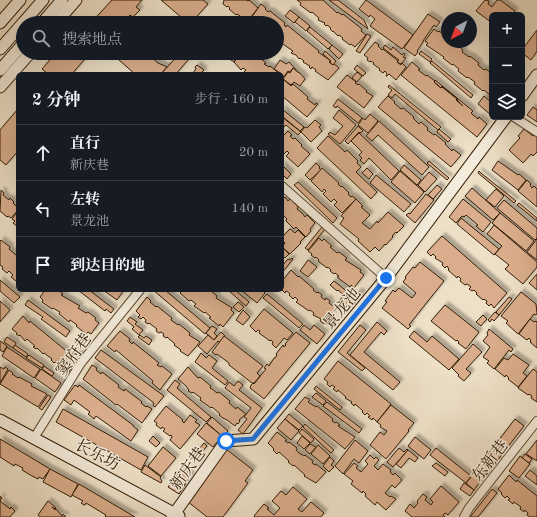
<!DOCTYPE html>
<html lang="zh">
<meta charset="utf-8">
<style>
body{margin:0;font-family:"Old Standard TT","Noto Serif SC",serif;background:#20242c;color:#f1f3f6}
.controls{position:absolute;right:12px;top:12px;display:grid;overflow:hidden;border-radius:6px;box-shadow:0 4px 16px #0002}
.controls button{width:36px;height:36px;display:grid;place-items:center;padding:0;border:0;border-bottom:1px solid #363941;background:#171b24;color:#f1f3f6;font:20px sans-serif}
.compass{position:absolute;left:441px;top:12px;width:36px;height:36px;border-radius:50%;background:#171b24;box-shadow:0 4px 16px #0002;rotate:221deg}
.stop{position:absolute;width:12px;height:12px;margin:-9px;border:3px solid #1a73e8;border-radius:50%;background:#fff}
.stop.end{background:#1a73e8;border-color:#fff;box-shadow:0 1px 4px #0008}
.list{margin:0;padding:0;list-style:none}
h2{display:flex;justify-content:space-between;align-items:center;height:52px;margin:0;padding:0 16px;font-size:17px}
h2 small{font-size:13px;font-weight:400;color:#9ea1a6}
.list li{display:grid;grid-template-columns:26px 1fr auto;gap:12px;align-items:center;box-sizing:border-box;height:56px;padding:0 16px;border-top:1px solid #363941}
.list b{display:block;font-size:15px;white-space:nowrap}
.list p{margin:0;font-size:13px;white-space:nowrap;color:#9ea1a6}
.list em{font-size:13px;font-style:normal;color:#9ea1a6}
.icon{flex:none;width:22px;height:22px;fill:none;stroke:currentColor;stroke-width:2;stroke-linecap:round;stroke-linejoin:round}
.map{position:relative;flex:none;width:537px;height:517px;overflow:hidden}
.search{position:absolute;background:#171b24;box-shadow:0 4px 16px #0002;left:16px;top:16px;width:268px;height:44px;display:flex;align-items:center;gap:10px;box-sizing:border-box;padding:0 14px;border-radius:22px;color:#9ea1a6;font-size:15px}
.panel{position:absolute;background:#171b24;box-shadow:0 4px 16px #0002;left:16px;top:72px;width:268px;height:220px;border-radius:6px}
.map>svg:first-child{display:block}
.building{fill:#daae8c;stroke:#331d05;filter:url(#shadow)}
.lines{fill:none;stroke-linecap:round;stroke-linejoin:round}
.street-casing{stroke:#624e36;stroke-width:10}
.secondary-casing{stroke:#331d05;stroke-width:13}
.street{stroke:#f3ebdb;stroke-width:8}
.secondary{stroke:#f3ebdb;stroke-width:11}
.route{stroke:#1a73e8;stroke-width:5}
.labels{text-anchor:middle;stroke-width:3;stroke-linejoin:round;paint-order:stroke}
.street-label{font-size:16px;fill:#331d05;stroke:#f3ebdb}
</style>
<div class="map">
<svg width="537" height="517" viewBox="0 0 537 517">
<defs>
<filter id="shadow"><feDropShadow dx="3.5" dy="-3.5" stdDeviation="1" flood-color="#0004"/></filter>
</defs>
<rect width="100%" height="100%" fill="#ede0c7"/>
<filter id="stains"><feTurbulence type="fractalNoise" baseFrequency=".005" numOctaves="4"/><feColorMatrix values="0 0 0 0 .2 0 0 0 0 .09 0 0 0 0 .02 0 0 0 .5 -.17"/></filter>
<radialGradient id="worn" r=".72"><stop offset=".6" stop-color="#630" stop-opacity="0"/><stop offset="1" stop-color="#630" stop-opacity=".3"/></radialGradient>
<!-- building -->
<g class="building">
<polygon points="112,0 142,0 136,7 140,10 133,17 130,15 122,23 91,23"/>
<polygon points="161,0 203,0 208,4 191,23 188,23"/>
<polygon points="224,0 246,0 248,1 249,0 258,8 246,23 239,18 240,16 237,14 236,15 229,9 230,8 228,6 227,7 223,4"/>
<polygon points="297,0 323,0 337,13 338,12 342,15 343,14 362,29 361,31 366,35 355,47 351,44 350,45 342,39 343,38 339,35 338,36 333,31 333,32 330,29 331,28 327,25 326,26 324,24 325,23 318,20 319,18 312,12 311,13 300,5 301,3"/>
<polygon points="329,0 338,0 364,20 368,29"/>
<polygon points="366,0 413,35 402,49 370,26 375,19 370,15 369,17 359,9"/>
<polygon points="485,0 489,1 488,4 492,7 497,0 500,0 515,11 513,15 492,15 492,23 476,11"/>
<polygon points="261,4 266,8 265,9 268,12 270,11 285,23 284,25 286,27 287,25 319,51 318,52 331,61 329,62 333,65 334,64 339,68 328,80 315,71 316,70 312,67 311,69 309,67 310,66 308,65 303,62 304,61 300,58 299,59 296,55 291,53 293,51 277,40 277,23 258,23 251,18"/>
<polygon points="290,10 299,17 294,23 285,16"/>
<polygon points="428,14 440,22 436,27 434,25 423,41 423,42 417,51 418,52 415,56 404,48"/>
<polygon points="299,17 310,26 306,31 295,22"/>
<polygon points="310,27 332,45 328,49 307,31"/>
<polygon points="434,29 438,32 439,31 447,37 447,42 450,42 453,45 455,43 463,50 462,52 469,57 470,56 479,63 478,65 484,70 486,69 492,74 492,99 489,97 490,95 484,90 483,91 474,84 475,82 468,77 467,78 458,71 459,69 453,64 452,65 443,58 444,57 426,45 428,43 425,41"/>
<polygon points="537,30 537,51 531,60 522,53 522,50"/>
<polygon points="367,34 371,36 360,53 356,51"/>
<polygon points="375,42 379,45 378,46 382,50 383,49 398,61 397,62 401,65 402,63 406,67 396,80 389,74 387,76 386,76 387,74 385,71 383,73 379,70 380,69 373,64 374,63 371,61 370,62 367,60 368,58 364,55"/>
<polygon points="332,45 343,54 339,59 329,49"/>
<polygon points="385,45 391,50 393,47 402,55 404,53 405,55 403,57 406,58 401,64 397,62 399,60 383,48"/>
<polygon points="325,51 336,61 333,65 330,62 331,61 323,54"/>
<polygon points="421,51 432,59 430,62 419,54"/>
<polygon points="56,53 90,53 72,74 48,74 42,69"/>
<polygon points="111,53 140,53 147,60 150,56 158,63 167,67 161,74 135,74"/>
<polygon points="180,53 194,53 176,74 161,74"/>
<polygon points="226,53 241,53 234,62 225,56"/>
<polygon points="242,53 254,53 266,63 264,64 269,67 270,66 280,74 247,74 244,72 246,70 243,68 241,70 234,62"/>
<polygon points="280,60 286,64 289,62 299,73 293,68 290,72 288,71 283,78 282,74 274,69"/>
<polygon points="432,61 473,95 471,98 430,63"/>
<polygon points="412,62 420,69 418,70 426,76 427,75 435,81 434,82 441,88 442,87 457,99 456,100 463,106 457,100 458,99 442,86 441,88 434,82 435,81 435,80 473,111 471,113 473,115 478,119 479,117 487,124 477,137 401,75"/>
<polygon points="197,65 204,70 202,72 204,74 192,74 196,69 195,67"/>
<polygon points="357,65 366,73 363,76 354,69"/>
<polygon points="293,68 299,73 300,73 305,79 300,86 294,82 291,85 283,79 288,72 290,73"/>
<polygon points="357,72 362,76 357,82 352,78"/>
<polygon points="347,75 356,82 355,83 358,85 359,84 367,91 366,92 373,96 364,108 337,87"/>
<polygon points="283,79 291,86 293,84 308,97 307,99 315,105 316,103 318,104 307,117 282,96"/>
<polygon points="389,85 441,127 438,130 395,94 392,98 388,95 392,90 388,87"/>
<polygon points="388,96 395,102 394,103 401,109 403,108 414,117 413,118 419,124 421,122 428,128 427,130 434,135 435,134 446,143 445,144 452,151 453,149 461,155 451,167 378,107"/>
<polygon points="484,96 492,103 492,116 478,104"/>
<polygon points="338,99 362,118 358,123 337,106 336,108 333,106"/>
<polygon points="533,107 537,110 537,122 527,115"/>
<polygon points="18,109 18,151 6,165 0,160 0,130"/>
<polygon points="282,109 304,127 300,131 282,116"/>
<polygon points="339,110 356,125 340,144 328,134 330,132 335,135 343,126 333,118"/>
<polygon points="370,114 378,121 368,133 358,125 363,118 365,120"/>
<polygon points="282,117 301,132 298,135 286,125 284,127 282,126"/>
<polygon points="315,120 321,125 319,127 322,131 311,142 301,132 305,127 307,128"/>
<polygon points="379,121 429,167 422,175 378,135 372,141 366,136"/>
<polygon points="358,126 363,131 360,133 359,132 348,144 345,141"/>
<polygon points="439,129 451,139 448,142 437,132"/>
<polygon points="524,129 533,136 534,135 537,137 537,152 533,156 531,154 523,163 509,150 520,138 518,136"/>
<polygon points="288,131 292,135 290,136 293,139 295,138 302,145 301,146 310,154 298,167 286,156 289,153 287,151 284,154 282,152 282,133 284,135"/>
<polygon points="359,133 399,171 391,180 369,158 364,164 360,160 362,158 359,155 362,152 351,141"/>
<polygon points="328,136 345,152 347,150 358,161 357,163 361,167 356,172 377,192 371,199 317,148"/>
<polygon points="429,161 449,178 447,180 427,163"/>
<polygon points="498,161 518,175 519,174 526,180 518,190 492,170"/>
<polygon points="316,163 320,167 319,168 321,170 310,180 305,175"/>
<polygon points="282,165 291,174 287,179 282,174"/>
<polygon points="404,165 421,180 417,185 400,170"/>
<polygon points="322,168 339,183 338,184 341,187 342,186 349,193 348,194 351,197 352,196 356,199 342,213 334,205 337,202 334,199 331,202 323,194 326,191 324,189 322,192 311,181"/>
<polygon points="367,168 373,174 369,179 362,173"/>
<polygon points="400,171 424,192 415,203 391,182"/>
<polygon points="479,171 481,173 516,201 514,203 478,173"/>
<polygon points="429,172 437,179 425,192 418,185"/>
<polygon points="376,175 411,204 404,212 370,183"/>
<polygon points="527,180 531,184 530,185 532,188 534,186 537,189 537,207 518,191"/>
<polygon points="298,182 337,218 333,223 294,185"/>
<polygon points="437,185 442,189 433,199 428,195"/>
<polygon points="472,188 500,213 493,220 465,196"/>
<polygon points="496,189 504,196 495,207 486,200"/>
<polygon points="1,190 4,193 3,195 9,200 10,198 14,202 13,203 16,206 17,204 18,205 18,210 11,218 8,216 7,217 0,211"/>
<polygon points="426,194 434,200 415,223 406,215 409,213 410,214"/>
<polygon points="285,197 288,201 290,199 298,207 297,209 303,214 305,217 307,215 315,223 310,229 311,231 306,237 296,227 294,229 286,221 286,220 287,219 282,214 282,200"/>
<polygon points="356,199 363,206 361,207 370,215 362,223 370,229 377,221 378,223 388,212 404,226 397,233 396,232 392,236 393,237 386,245 385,244 379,251 375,247 370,252 358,241 359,239 340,224 344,218 341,216"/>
<polygon points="463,199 491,222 483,232 476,226 478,225 466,215 464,217 462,216 456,223 449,217"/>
<polygon points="504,200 537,228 537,238 535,240 497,208"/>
<polygon points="519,203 537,218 537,221 517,205"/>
<polygon points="18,211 18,227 13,223 15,221 12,219"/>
<polygon points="500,213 534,241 526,251 492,223"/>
<polygon points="461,218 499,249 494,255 457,224"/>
<polygon points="494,225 537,262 537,267 523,284 505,269 509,265 495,254 502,246 487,234"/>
<polygon points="322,227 325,229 308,250 305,248"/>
<polygon points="290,229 295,233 298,230 305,237 300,242 301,243 290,254 282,247 285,243 282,240 282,237"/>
<polygon points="442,236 507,293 494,308 491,304 489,306 486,303 487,301 484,299 483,300 476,294 477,293 474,290 472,291 469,289 471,287 467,284 465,285 460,281 461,279 458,276 457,278 448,270 449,269 447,266 445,268 442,265 443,263 435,258 436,257 433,254 431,256 427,252"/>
<polygon points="319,238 322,241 324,239 332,246 330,247 337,253 339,252 347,258 345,260 361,270 360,272 364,275 354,288 351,285 350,287 337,277 339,276 335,273 334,274 330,271 331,270 328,267 327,268 318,261 319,260 316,257 315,258 311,255 312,254 308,251"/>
<polygon points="537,239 537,260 527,252"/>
<polygon points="1,240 10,247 9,249 16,255 18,254 18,281 17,280 16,281 11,277 13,275 9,271 7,273 2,269 3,267 0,265 0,241"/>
<polygon points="282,247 289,254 285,258 284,257 282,258"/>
<polygon points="292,258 293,259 282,273 282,266 288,259 290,260"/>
<polygon points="308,260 317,267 308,277 300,271"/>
<polygon points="420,262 444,281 409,325 411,326 408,329 382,308 387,302 385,301 393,290 395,292 399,288 412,298 416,293 403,282 406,278 405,277 413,267 415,268"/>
<polygon points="291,270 298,277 299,276 314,289 313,290 317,293 318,292 322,295 321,297 325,300 326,298 330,301 329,303 333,306 334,305 338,308 324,324 320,321 321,319 313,315 314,313 310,310 309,311 296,302 298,300 295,297 293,299 289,295 290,294 288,292 286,291 285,293 282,290 282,281"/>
<polygon points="537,274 537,290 529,283"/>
<polygon points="0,280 20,297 14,303 0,291"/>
<polygon points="334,281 354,297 359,291 362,294 354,304 338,290 337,291 330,285"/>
<polygon points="45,290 58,290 63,294 61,295 80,306 78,308 86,313 88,312 96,318 95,320 99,323 91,334 88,332 86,334 76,326 77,325 70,320 69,322 59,314 60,312 58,311 53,308 52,309 42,302 43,300 40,297"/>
<polygon points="78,290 89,290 114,309 111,313 106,309 105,311"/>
<polygon points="103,290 124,290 117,300"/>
<polygon points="153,290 165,290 210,328 205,334"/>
<polygon points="178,290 208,291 210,290 217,296 216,298 232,308 231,310 234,313 223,327 220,324 219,326 209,318 211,317 205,312 204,313 194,306 196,304 191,300 189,301 180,293 181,292"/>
<polygon points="228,290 235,290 249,302 246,306"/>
<polygon points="241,290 262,290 265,293 257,303"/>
<polygon points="521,292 536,304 537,314 536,315 534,314 518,334 506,323 508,321 501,316"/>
<polygon points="267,294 303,324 299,328 263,298"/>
<polygon points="343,296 350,302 346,307 339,301"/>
<polygon points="147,297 151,301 150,302 156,307 157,306 172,318 171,320 178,325 179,324 190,333 189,335 200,342 188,356 180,351 181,350 174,345 175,344 167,337 166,338 163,336 164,334 161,332 159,333 156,331 157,329 149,323 148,324 145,322 146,320 143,317 141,319 138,317 140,315 136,311"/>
<polygon points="509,297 512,299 499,315 496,312"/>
<polygon points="28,300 70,331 66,337 41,319 43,317 25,305"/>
<polygon points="0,301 10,310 0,322"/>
<polygon points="238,302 244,307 239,312 233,307"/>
<polygon points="445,305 479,332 466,349 458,343 459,342 457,340 456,341 431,321"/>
<polygon points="264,309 293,333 287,340 284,338 276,348 272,344 273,342 271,340 270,341 259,333 260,331 258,330 256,332 250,326"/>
<polygon points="243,310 250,317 243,325 236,320"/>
<polygon points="495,312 499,315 494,321 492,319 490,322 488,320"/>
<polygon points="483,315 487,319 481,326 476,322"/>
<polygon points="23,316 29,323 30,321 70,354 72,352 76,356 66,369 62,366 61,367 55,362 54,363 51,360 52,359 44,353 43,354 37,348 36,349 33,347 35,346 27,339 25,341 20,335 19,336 16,334 17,333 12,329"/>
<polygon points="130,317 137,322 135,324 143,330 139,335 132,329 134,327 127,321"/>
<polygon points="530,319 534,322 536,321 537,322 537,348 530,342 531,341 529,338 527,340 519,334"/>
<polygon points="377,322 387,331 384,335 381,332 364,352 400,382 393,390 350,355"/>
<polygon points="304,325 310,330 314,325 325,334 317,344 300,330"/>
<polygon points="360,325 366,330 347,353 365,368 362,371 338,352"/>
<polygon points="212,326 217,329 214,333 217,336 214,340 206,333"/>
<polygon points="489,329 513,349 511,352 509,350 494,369 487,363 489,361 483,357 490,347 483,341 488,335 487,333"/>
<polygon points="120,331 130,339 129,341 132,344 133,342 159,363 157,365 161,367 162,366 172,374 160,390 152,383 153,381 116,350 115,352 107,346"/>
<polygon points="414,331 427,342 432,336 459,359 449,370 409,337"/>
<polygon points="221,332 225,336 219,342 218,341 207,354 198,346 208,335 214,340"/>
<polygon points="296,332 310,343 264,399 250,388 251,385 253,383 254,384 266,369 264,368 267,364 269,366 274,358 275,358 277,355 276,354 283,345 284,347 286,345 285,344"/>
<polygon points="140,335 144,338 146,336 152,340 149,345 138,337"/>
<polygon points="224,336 263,366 257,373 260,376 254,383 252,383 229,365 229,363 217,354 216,355 212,352"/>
<polygon points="7,337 16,343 13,348 4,342"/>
<polygon points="78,337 85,342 81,347 74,342"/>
<polygon points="0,341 7,346 3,352 0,350"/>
<polygon points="473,344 482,352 466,369 471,373 464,381 458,376 459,375 452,368"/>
<polygon points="15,345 28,354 26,357 13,348"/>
<polygon points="7,347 40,369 34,378 2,356"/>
<polygon points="101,350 164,396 155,407 153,405 154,403 95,358"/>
<polygon points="73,351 81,356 67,374 64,372 76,355 72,352"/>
<polygon points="201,353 206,358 209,355 217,361 212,368 228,381 225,385 195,362"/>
<polygon points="513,354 529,365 523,373 527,376 518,387 508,379 509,378 506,375 505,377 495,369 504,358 508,360"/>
<polygon points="29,355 44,365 42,368 26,358"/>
<polygon points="338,361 391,404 377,422 373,418 372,420 368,417 370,416 367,413 365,415 362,412 363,411 355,404 354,406 351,403 352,402 345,398 346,397 338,390 337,392 333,389 335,387 332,385 330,387 327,384 328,382 324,379"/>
<polygon points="92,365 97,368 96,370 101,374 102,372 119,385 118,387 124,391 125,389 141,401 142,402 141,403 146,407 147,406 152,409 142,423 117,404 116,405 83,379"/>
<polygon points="44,366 54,373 52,376 42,369"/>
<polygon points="0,367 4,369 5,367 8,369 0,383"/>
<polygon points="188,367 196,376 198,378 200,377 211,386 210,388 212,389 217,393 219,392 230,401 229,403 236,409 237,407 246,414 239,420 240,421 238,424 237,423 235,426 227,420 223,418 219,415 220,414 212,407 211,408 204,403 200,400 201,398 193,392 192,393 188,391 189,390 186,386 178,379"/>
<polygon points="41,369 61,383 55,392 35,378"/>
<polygon points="533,369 537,372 537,402 531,398 532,396 529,394 528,395 518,388"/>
<polygon points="9,370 13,373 12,374 18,378 19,377 32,384 31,386 47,394 38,407 0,384"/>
<polygon points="175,380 180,384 177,388 211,417 206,422 167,390"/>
<polygon points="238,381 243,385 239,390 262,408 243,434 238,430 247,419 244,417 251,408 225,388 229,382 234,386"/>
<polygon points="75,385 78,387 79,385 133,425 133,426 138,430 131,441 96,416 94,419 88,414 90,412 74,400 71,405 64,400"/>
<polygon points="316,386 342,407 340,410 314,389"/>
<polygon points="316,393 326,401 323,405 312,397"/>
<polygon points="48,395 51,397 42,410 39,408"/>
<polygon points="305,397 310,400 308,402 316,407 317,406 333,419 332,421 335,423 336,422 340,425 338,426 355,437 345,449 295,409"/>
<polygon points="327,402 362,429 359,433 323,406"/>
<polygon points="391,405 414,423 408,430 409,431 386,459 370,445 380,432 384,435 387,431 380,427 381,425 377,422"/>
<polygon points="166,406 183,420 182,421 184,423 190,415 197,420 195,422 200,425 180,449 170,440 172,437 171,435 170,436 163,431 165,429 162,427 161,429 156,425 157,423 154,421"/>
<polygon points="63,409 148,457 141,470 56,422"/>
<polygon points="289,414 303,426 299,430 285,419"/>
<polygon points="212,417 228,431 223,437 207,423"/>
<polygon points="285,419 299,431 291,440 277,428"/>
<polygon points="515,419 524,426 486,475 477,468"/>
<polygon points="206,423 222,436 213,447 197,434"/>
<polygon points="305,424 334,450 331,453 303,427"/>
<polygon points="302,429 314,439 311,443 299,433"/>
<polygon points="277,432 287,440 285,441 288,443 289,442 297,448 296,450 299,453 304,456 305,455 313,461 312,463 315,465 316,464 326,472 316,483 304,476 305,475 294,465 293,466 288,462 289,461 279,452 277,454 273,450 274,449 268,443"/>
<polygon points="153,436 160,443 156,447 149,441"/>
<polygon points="302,436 310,443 304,449 297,443"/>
<polygon points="415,437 431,450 424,459 408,446"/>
<polygon points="0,439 50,469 43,479 39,477 38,479 32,476 22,470 23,468 15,464 14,466 0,457"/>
<polygon points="355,440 368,451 359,463 354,459 343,474 335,466"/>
<polygon points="537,440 537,461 526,454"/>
<polygon points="204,443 207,446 196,459 193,457"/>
<polygon points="310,444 316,447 310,454 305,450"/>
<polygon points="318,445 330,456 323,464 311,454"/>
<polygon points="163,447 176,458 161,476 148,466"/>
<polygon points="399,448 404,452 407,449 408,450 393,467 387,462"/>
<polygon points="436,448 471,476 466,483 430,455"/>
<polygon points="226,449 253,470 245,481 248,483 223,517 207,517 187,501"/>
<polygon points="408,450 418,458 415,462 409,458 401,468 396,464"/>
<polygon points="525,454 532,459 529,463 522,458"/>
<polygon points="370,455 374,459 376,457 379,460 374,466 378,470 383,464 391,470 390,472 393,475 395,473 402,480 395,488 392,485 385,493 390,497 391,496 396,499 386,510 377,502 375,505 365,496 366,494 363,491 362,493 351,484 353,481 344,474 354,463 358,466 356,468 361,472 368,464 365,461"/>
<polygon points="520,456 530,464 519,478 509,471"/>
<polygon points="330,457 334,461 331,465 334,467 329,472 323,466"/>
<polygon points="436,463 448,472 445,476 432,466"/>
<polygon points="145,465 161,477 160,478 162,481 161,483 141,472"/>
<polygon points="50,469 78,484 71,497 43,482"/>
<polygon points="181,469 191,475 179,494 168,487"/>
<polygon points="478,469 485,475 474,490 466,483"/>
<polygon points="530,470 537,476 537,485 525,476"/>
<polygon points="509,475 516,482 517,480 537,496 537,517 530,517 527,515 528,513 525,510 524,512 520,509 521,507 514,502 513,504 508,500 510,499 507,496 505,498 501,494 502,493 498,489"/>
<polygon points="464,483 474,490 470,496 460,489"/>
<polygon points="79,484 135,517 106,517 105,516 106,515 86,503 85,505 84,505 81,503 83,501 72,495"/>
<polygon points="441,486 459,502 448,515 445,513 443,515 445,517 412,517 405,511 410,504 414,508 418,503 417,501 423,494 427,497 425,500 431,505 433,502 430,499"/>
<polygon points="293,487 307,499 298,509 302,512 311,502 324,513 321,517 255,517 254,516 264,504 269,508 267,509 274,515 280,508 272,501 281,491 286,495"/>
<polygon points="492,489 497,493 478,517 471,517 471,516"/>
<polygon points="0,496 2,498 0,501 10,509 11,507 15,511 10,517 0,517"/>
<polygon points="48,501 56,508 55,509 52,507 55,510 56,509 62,516 63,514 66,517 40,517 38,515"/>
</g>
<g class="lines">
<defs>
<g id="street">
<polyline points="514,117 537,132"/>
<polyline points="282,186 386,278"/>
<polyline points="34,438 81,363 140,290"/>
<polyline points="464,517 469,508 537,421"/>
</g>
<g id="secondary">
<polyline points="0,23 20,0"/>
<polyline points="23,23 43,0"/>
<polyline points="42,23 62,0"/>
<polyline points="56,23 76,0"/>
<polyline points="0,49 23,23"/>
<polyline points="0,70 23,44"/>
<polyline points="0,87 30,53"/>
<polyline points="522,96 537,75"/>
<polyline points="0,420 179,516"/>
<polyline points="172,517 226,441 253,439 386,278 506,117"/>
</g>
</defs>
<!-- street casing -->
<use href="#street" class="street-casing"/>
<!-- secondary casing -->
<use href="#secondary" class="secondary-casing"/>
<!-- street -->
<use href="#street" class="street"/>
<!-- secondary -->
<use href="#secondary" class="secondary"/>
</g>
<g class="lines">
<!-- route -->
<polyline class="route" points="226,441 253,439 386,278"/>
</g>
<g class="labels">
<!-- street labels -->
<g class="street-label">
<text transform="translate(341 308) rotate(-50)" y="6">景龙池</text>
<text transform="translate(73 354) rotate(-54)" y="6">窦府巷</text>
<text transform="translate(98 454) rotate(28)" y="6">长乐坊</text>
<text transform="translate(489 460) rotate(-52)" y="6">东新巷</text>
<text transform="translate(187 468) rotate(-54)" y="6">新庆巷</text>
</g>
</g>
<rect width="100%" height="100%" filter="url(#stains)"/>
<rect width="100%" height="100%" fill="url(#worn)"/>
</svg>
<div class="controls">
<button>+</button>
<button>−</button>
<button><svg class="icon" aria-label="layers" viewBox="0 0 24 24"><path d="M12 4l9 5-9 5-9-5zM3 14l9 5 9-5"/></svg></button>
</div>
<svg class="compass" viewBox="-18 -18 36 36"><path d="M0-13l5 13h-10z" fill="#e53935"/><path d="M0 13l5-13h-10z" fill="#9ea1a6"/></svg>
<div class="stop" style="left:226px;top:441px"></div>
<div class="stop end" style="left:386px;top:278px"></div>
<div class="search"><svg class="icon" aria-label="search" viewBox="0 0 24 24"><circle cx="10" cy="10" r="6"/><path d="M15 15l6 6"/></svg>搜索地点</div>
<section class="panel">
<h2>2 分钟<small>步行 · 160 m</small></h2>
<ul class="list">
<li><svg class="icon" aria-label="ahead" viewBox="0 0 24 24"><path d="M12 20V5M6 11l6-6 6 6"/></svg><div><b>直行</b><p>新庆巷</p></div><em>20 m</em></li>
<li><svg class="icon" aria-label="left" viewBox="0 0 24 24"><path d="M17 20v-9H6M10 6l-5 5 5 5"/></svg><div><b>左转</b><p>景龙池</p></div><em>140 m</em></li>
<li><svg class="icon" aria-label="arrive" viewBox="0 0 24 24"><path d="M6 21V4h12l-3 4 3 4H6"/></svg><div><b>到达目的地</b></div></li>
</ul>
</section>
</div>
